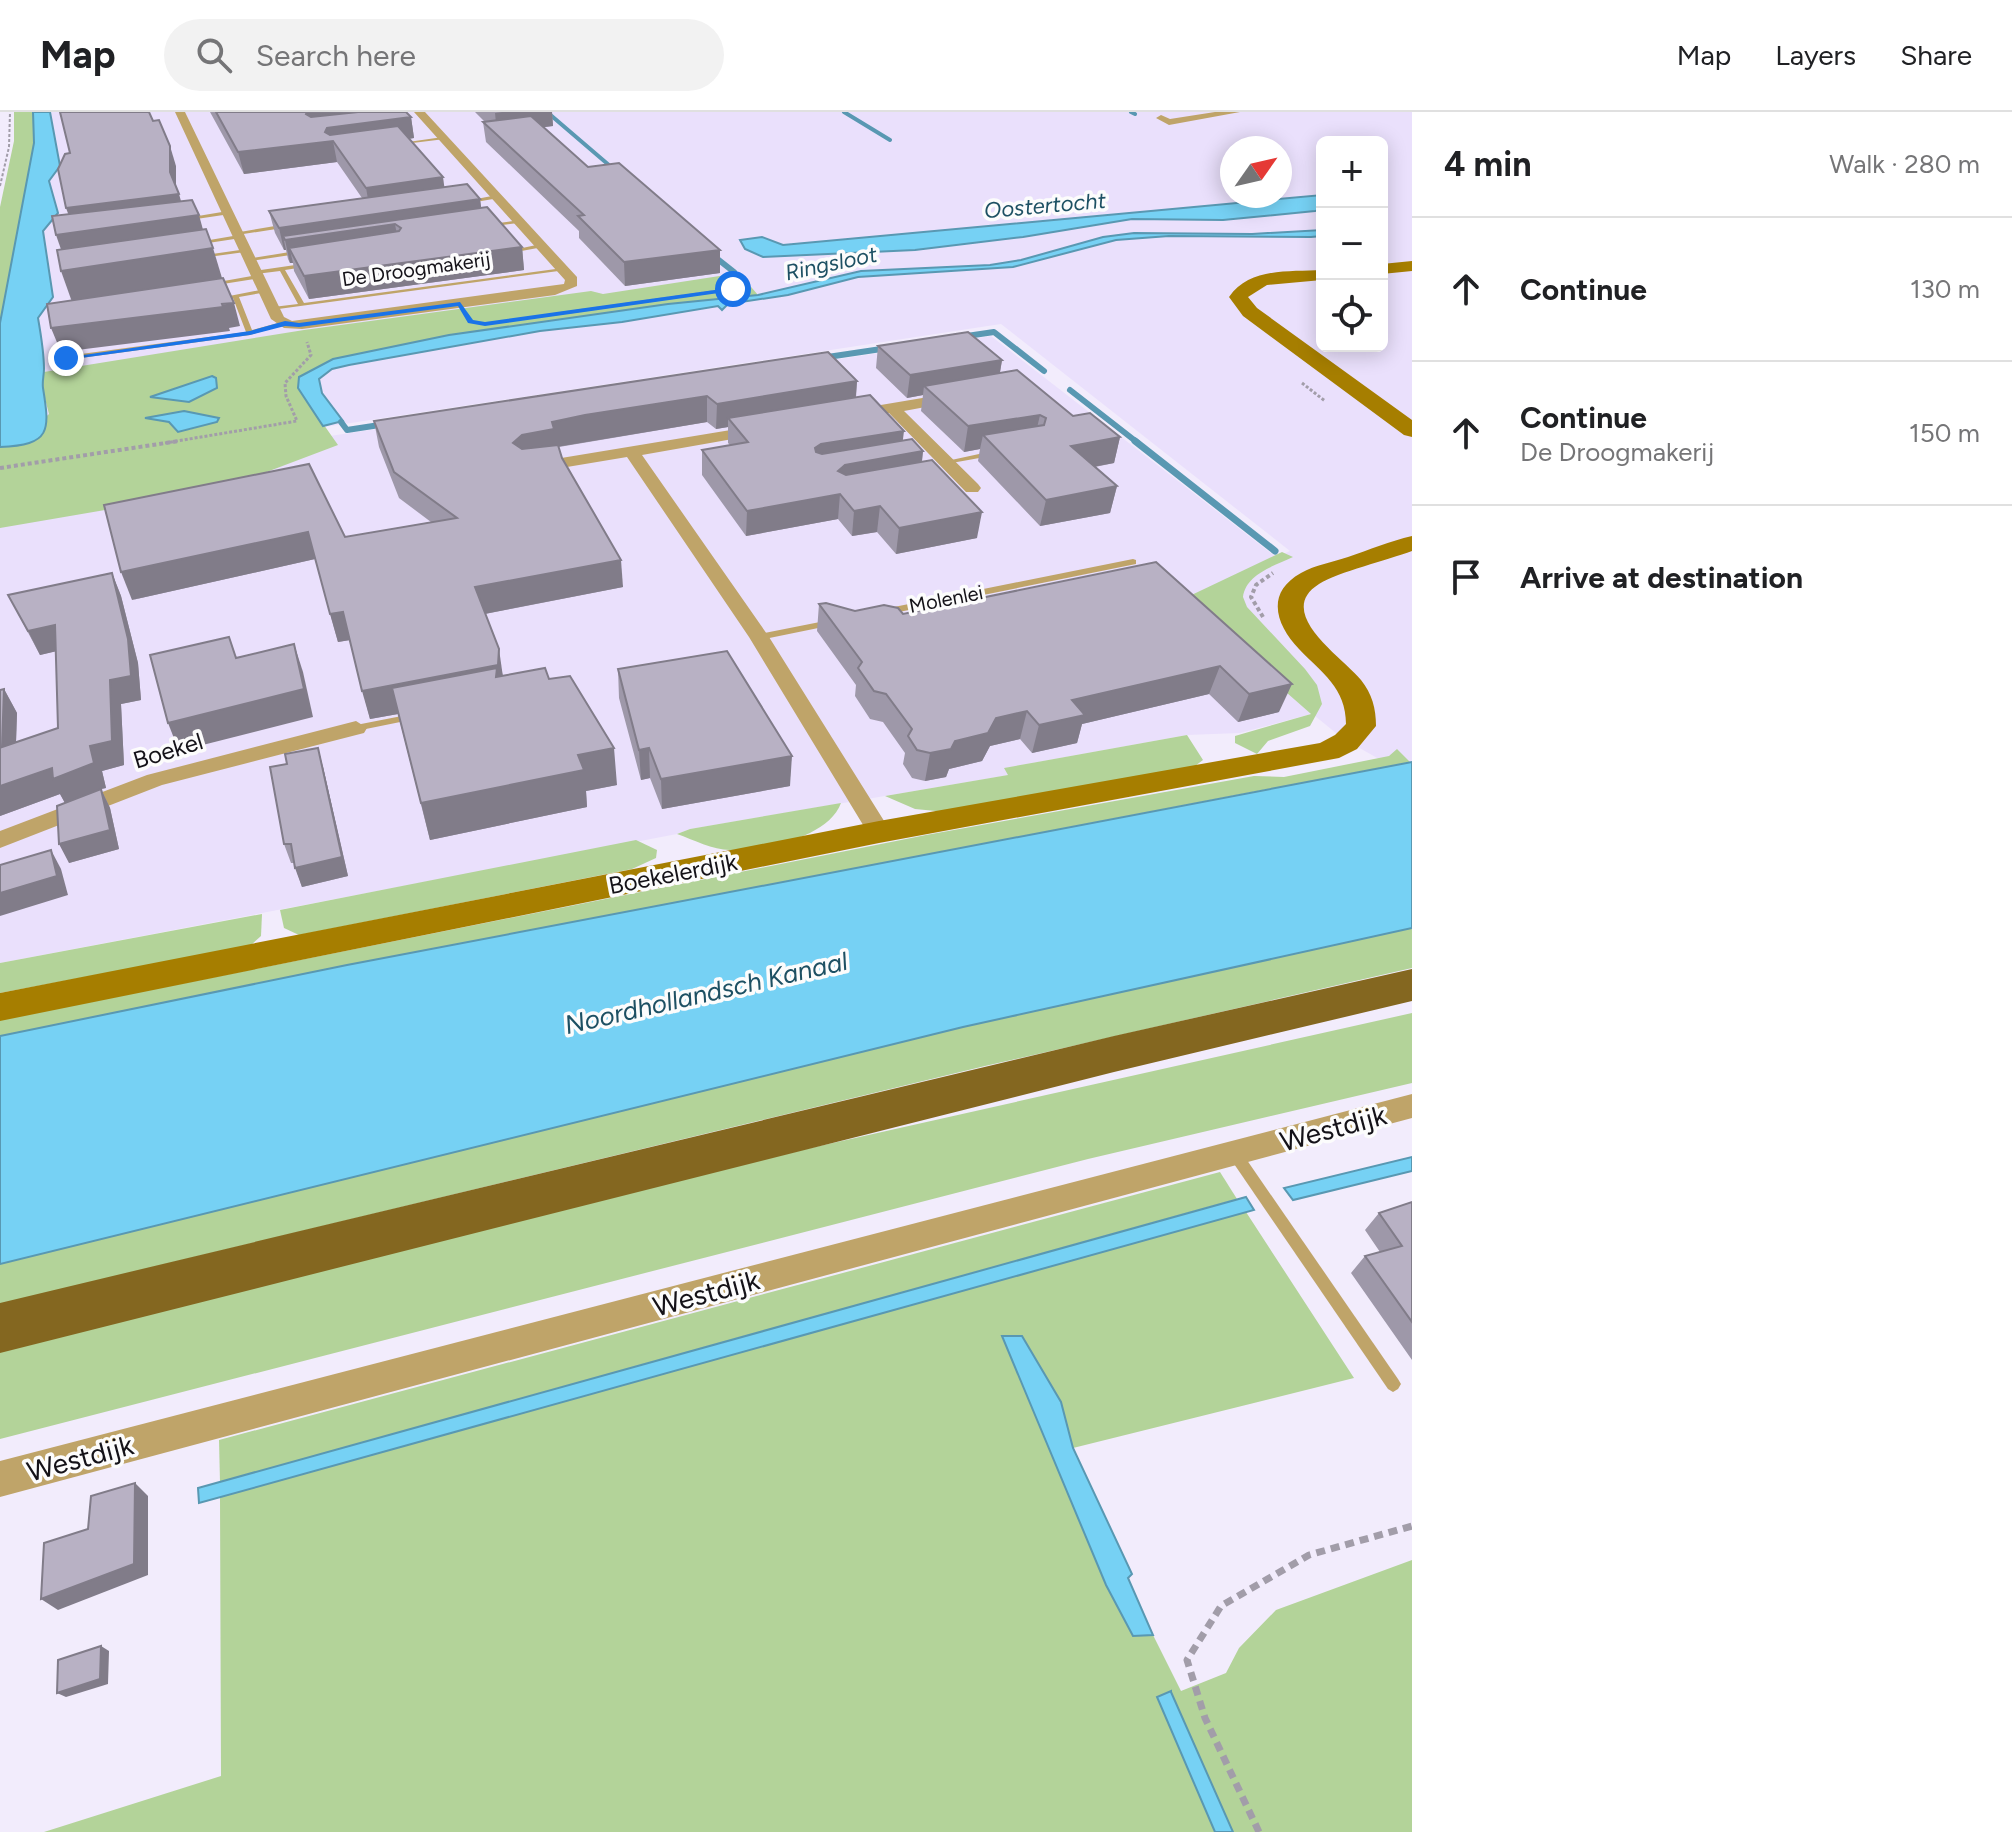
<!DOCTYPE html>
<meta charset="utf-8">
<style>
body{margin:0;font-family:Figtree,sans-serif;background:#f2f2f2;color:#202124}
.controls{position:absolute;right:24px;top:24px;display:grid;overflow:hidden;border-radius:12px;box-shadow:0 4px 20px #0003}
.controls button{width:72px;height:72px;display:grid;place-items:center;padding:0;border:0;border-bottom:2px solid #e0e0e0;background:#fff;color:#202124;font:40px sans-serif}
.compass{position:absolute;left:1220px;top:24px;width:72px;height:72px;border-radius:50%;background:#fff;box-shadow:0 4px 20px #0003;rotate:56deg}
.stop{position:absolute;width:24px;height:24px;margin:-18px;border:6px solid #1a73e8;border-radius:50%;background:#fff}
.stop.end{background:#1a73e8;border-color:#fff;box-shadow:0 2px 8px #0008}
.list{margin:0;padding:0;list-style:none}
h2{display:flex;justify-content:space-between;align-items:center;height:104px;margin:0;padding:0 32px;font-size:34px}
h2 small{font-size:26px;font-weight:400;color:#757577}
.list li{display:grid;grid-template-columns:52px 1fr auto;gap:24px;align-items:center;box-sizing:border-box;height:144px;padding:0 32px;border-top:2px solid #e0e0e0}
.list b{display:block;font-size:30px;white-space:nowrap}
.list p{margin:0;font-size:26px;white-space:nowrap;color:#757577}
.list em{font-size:26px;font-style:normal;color:#757577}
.icon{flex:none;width:44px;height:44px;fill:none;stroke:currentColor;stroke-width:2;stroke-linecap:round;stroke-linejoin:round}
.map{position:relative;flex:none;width:1412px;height:1720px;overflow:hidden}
header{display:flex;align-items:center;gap:48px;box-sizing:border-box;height:112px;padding:0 40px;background:#fff;border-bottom:2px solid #e0e0e0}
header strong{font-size:38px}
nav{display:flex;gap:44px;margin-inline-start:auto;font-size:28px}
.search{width:560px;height:72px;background:#f2f2f2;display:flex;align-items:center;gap:20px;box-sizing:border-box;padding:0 28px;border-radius:44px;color:#757577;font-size:30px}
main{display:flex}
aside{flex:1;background:#fff}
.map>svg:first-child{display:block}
.built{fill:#eae0fc;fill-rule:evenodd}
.green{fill:#b3d399;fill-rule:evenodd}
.water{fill:#76d1f4;stroke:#5998b2;stroke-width:2}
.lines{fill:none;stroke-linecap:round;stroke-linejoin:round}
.stream-far2{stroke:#5998b2;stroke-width:4}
.stream-far1{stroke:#5998b2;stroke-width:6}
.stream{stroke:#5998b2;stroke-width:7}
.path-far3{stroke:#a29da9;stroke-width:2;stroke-dasharray:3 2;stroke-linecap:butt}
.path-far2{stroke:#a29da9;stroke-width:3;stroke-dasharray:3 2;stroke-linecap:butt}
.path-far1{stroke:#a29da9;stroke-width:4;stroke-dasharray:4 3;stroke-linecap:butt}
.path{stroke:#a29da9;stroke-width:7;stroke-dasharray:9 6;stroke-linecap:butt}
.lane{fill:#bfa469;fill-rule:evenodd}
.street{fill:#bfa469;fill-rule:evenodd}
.secondary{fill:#a67e00;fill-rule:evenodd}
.primary{fill:#846720;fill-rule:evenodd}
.wall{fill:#9e98a9}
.shaded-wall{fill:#817c89}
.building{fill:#b8b1c4;stroke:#817c89;stroke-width:2}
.route{fill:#1a73e8}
.labels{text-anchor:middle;stroke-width:7;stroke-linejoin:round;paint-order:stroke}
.far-street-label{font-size:20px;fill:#141218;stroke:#fcfcfc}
.far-water-label{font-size:22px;font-style:italic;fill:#1d5063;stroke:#fcfcfc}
.street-label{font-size:24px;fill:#141218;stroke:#fcfcfc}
.water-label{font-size:26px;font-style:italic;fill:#1d5063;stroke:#fcfcfc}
.near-street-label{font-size:28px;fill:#141218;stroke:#fcfcfc}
</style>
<header>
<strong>Map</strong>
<div class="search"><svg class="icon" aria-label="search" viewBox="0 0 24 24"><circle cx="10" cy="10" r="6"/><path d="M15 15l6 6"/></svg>Search here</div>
<nav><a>Map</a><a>Layers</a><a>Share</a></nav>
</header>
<main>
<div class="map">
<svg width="1412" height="1720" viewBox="0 0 1412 1720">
<rect width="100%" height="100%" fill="#f2ecfc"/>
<!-- built -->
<path class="built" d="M50 0H1412V662L1407 663 1342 626 1293 586 1311 602 1240 621 1187 623 1005 656 1009 663 690 717 677 722 0 851V374L991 224 1276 445 1290 439 1001 212 43 358 38 206 53 185 43 119 57 101 49 69 53 12ZM1322 30H1382V234H1322ZM1232 36H1280V84H1232Z"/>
<!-- green -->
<g class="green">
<polygon points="14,0 33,0 34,31 0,211 0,95 14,29"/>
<path d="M739 161 758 183 696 189 449 223 333 247 299 265 298 276 338 333 235 372 175 386 0 416V335L14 334 49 302 42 275 44 260 304 218 591 179 603 182ZM184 299 216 310 188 318 169 310 145 306Z"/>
<path d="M1282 440 1293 445C1274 454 1246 462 1243 485L1247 495 1305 557 1317 573 1322 592 1310 614 1268 629 1257 642 1235 631V624L1311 602 1181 488Z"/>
<polygon points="1187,623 1203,648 1195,654 946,700 915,697 885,684 1008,663 1004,656"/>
<polygon points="1397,637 1410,650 347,853 0,924 0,908 926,723 1254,664 1284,665 1389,644"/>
<path d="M841 691C828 726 766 737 732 738 715 739 694 728 677 722L690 717Z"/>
<polygon points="636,728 657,738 656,746 632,757 299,823 284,816 280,798"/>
<polygon points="262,802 261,824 250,834 0,881 0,851"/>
<polygon points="1412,816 1412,856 985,954 0,1192 0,1152 963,915"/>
<polygon points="1412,901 1412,971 1088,1047 0,1327 0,1239 806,1037"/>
<polygon points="1220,1060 1237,1087 220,1370 219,1328"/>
<polygon points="1246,1100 1354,1266 1073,1336 1061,1290 1022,1224 1003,1225 1106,1473 1133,1524 1153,1523 1181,1579 1226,1561 1239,1536 1276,1498 1412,1448 1412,1720 1233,1720 1171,1580 1157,1585 1215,1720 44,1720 221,1664 220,1385"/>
</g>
<!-- water -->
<g class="water">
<path d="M33 0H50L60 54 49 69 58 101 43 119 53 185 38 206C41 223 44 240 44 257 44 263 42 270 43 276 50 319 51 333 0 335V211L34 31Z"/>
<polygon points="1322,83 1322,98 1315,99 1223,108 1132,107 1023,125 915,138 763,145 745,137 740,128 762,125 783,133"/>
<polygon points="1322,118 1322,124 1311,125 1169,124 1116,128 1013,155 858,165 788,183 728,192 722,198 718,194 622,210 540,219 349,253 332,257 319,267 322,281 343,309 323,314 298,276 299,265 333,247 449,223 668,192 758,183 861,159 990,153 1021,148 1103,125 1134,121 1252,122"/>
<polygon points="212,264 216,266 217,276 189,290 150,285"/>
<polygon points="184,299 219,306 217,310 178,320 169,310 145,306"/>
<polygon points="1412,650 1412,816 963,915 0,1152 0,924 347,853"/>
<polygon points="1412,1045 1412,1059 1293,1088 1284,1076"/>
<polygon points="1246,1085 1254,1098 199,1391 198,1376"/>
<polygon points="1002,1224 1022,1224 1061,1290 1073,1336 1132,1462 1128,1466 1153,1523 1133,1524 1106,1473"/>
<polygon points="1171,1579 1171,1580 1233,1720 1215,1720 1157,1585"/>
</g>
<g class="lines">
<!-- stream-far2 -->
<g class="stream-far2">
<polyline points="547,0 617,60"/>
<polyline points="844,0 890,28"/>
<polyline points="1131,0 1135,2"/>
<polyline points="711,141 718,147"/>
</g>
<!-- stream-far1 -->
<g class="stream-far1">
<polyline points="715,145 734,160"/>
<polyline points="960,225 994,220 1044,259"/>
<polyline points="821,246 888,236"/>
<polyline points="1070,278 1138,331"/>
<polyline points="341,310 347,318 386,312"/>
</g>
<!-- stream -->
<polyline class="stream" points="1135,329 1275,439"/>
<!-- path-far3 -->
<polyline class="path-far3" points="0,74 9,35 10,0"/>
<!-- path-far2 -->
<g class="path-far2">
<polyline points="556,202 733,177"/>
<polyline points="1302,271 1325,289"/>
<polyline points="165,331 297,309 286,284 285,271 311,243 307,230"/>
</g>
<!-- path-far1 -->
<g class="path-far1">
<polyline points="0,356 179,329"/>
<polyline points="1263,505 1251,485 1256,473 1273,461"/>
</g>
<!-- path -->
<polyline class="path" points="1259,1720 1205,1606 1187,1548 1221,1494 1309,1443 1412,1414"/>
<!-- lane -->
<g class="lane">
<polygon points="443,25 445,27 396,33 394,32"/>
<polygon points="497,83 499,86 464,92 461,90"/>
<polygon points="228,99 230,102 183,109 180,107"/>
<polygon points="520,108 518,111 487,115 484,113"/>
<polygon points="287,112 289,115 237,123 234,121"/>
<polygon points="239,123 241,126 195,133 192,131"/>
<polygon points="541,132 543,135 516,140 513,138"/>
<polygon points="247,137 245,140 201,146 198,144"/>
<polygon points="302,138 304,141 250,149 247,147"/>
<polygon points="309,151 311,154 285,158 304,191 563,156 566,158 271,198 271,196 273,195 298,192 280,159 256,162 254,159"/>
<polygon points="258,163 260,166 210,174 207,172"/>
<polygon points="265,177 267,180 239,185 252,218 285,209 288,211 287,212 250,223 66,248 63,246 66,244 246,220 233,186 217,189 214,187"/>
<polygon points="993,339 997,341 996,343 946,352 942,350"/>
<polygon points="1133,447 1136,448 1136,452 884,503 880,500 884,497"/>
<polygon points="830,508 833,509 833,513 759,528 754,525 759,522"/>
<polygon points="412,602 415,603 415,607 356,619 351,616 356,613"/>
<polygon points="1235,1036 1240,1038 1398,1267 1401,1272 1398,1277 1393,1280 1388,1277 1230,1046 1228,1042 1230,1038"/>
</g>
<!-- street -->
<g class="street">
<polygon points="175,0 185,0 284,205 292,209 564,172 565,168 414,0 425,0 577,165 577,174 555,183 302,217 284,216 271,207"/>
<polygon points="1215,0 1240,0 1169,13 1156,6 1161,3 1170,7"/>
<polygon points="958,280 966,285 963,288 904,299 978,372 981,376 978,380 966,380 889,301 851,308 843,303 851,298"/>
<polygon points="761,313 767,315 767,321 642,343 769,525 891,720 887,726 871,726 749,525 627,345 531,361 523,356 531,351"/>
<polygon points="356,609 367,616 364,621 162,673 0,736 0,719 147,663"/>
<polygon points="1412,982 1412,1006 0,1385 0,1349"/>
</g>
<!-- secondary -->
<g class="secondary">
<polygon points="1412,149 1412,159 1382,162 1382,152"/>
<path d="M1322 158V168L1267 173 1248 185 1257 196 1412 308V325L1404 323 1243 204 1229 185C1250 155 1289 160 1322 158Z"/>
<path d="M1412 424V439C1388 448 1338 460 1319 472 1273 501 1344 546 1361 568 1372 582 1376 596 1376 614L1357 637 1339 646 879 731 0 909V881L879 709 1320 631 1335 623 1346 612C1346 576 1322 561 1299 537 1276 513 1265 481 1301 461 1315 453 1333 450 1348 445 1369 438 1390 429 1412 424Z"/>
</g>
<!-- primary -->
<polygon class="primary" points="1412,857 1412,889 1114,960 0,1241 0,1191 1114,924"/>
</g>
<!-- wall -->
<g class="wall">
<polygon points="210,0 406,0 411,5 414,26 409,27 444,75 480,87 481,96 522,135 524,158 309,187 294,159 293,151 290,151 288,147 286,138 284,138 275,121 269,99 362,86 337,50 244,62"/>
<polygon points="475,0 552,0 553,14 543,15 588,55 720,161 625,174 579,126 579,119 486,30 483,10 485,10"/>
<polygon points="878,234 1002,248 1000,261 1073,304 1120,325 1114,351 1095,355 1117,374 1110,401 1040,414 978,349 980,337 964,340 921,299 923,283 907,286 876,256"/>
<polygon points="857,269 856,286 902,329 923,339 922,350 977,426 896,442 877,420 852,424 838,407 746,424 702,363 702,338 730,333 728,331 728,315 716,317 707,310 559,335 562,346 623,475 485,502 503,564 549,567 617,673 586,679 587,695 430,728 398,602 370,607 350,528 338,530 315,447 132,488 345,425 431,410 399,386 379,335 374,309"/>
<polygon points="1156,450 1279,600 1238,610 1209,582 1082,612 1077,631 1032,641 1020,627 990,634 982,649 949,657 946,665 925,669 912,666 903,652 905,641 883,610 870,607 855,584 856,573 817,519 819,492 855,499 903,502"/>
<polygon points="112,461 121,484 138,551 141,588 121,592 124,653 102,659 106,676 101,677 110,696 119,737 69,751 65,691 60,682 0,704 0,578 4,577 17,601 16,630 58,616 56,539 40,543 8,483"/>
<polygon points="618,557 790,674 662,697 650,666 641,668 619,586"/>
<polygon points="323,655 348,764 302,775 294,751 291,751 284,732"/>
<polygon points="1412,1090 1412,1248 1351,1161 1365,1144 1380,1140 1365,1118 1379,1101"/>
</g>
<!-- shaded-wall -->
<g class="shaded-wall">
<polygon points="302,0 397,0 411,5 414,26 338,36 333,29 337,50 244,62 238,40"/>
<polygon points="502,0 552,0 553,14 497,21 495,1"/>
<polygon points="170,34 176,54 176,81 170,60"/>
<polygon points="443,65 446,87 370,98 366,76"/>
<polygon points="179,82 185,103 74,117 66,96"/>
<polygon points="480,87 483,109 401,116 395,112 399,134 290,138 293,151 290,151 285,128 283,124 286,138 284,138 279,116"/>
<polygon points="199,103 205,125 64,146 56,123"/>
<polygon points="522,135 524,158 309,187 304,164"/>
<polygon points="213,136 222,166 72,190 61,159"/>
<polygon points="720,138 720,161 625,174 624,150"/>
<polygon points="234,191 240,214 229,216 230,219 61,240 51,216"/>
<polygon points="1002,248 998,271 924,274 923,283 907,286 910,263"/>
<polygon points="857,269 855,294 728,306 728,315 716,317 717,292"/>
<polygon points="707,284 707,310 556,335 525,348 513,331 522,323 552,310 585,303"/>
<polygon points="1040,303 1034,329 983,323 980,337 964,340 968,314"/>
<polygon points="904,319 901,343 923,339 920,364 840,382 838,407 746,424 747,399 820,357 815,336 821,332"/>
<polygon points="1120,325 1114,351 1065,360 1071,334"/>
<polygon points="1117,374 1110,401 1040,414 1046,388"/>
<polygon points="880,394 877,420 852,424 854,399"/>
<polygon points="982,400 977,426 896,442 899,416"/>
<polygon points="308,420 315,447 132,488 121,460"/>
<polygon points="621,448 623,475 479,503 475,475"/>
<polygon points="112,461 121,484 138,551 141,588 121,592 124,653 102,659 106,676 101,677 110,696 119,737 69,751 59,732 65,691 60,682 0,704 0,674 90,634"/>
<polygon points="343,500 350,528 338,530 330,502"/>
<polygon points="55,513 66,537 40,543 28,519"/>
<polygon points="294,532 303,560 313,605 179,639 168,611"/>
<polygon points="499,537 503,565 398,602 370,607 362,579"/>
<polygon points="1220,554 1209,582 1082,612 1077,631 1032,641 1039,613 1072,588"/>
<polygon points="1292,572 1279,600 1238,610 1249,582"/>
<polygon points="4,577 17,601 15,659 2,635"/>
<polygon points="1027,599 1020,627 990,634 982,649 949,657 946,665 925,669 930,641 996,606"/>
<polygon points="318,636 323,655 348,764 302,775 295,756"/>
<polygon points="614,636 617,673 586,679 587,695 430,728 421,691 578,643"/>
<polygon points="649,636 650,666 641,668 639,638"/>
<polygon points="792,644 790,674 662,697 661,667"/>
<polygon points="51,738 61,757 68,783 0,804 0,781"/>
<polygon points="135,1371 148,1384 148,1463 58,1498 41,1487"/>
<polygon points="101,1534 109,1539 108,1572 66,1585 57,1581"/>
</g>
<!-- building -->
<g class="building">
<polygon points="60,0 149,0 153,9 159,8 170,34 170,60 179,82 66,96 58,57 65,42 70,41"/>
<polygon points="216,0 307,0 306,2 311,5 358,0 406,0 411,5 327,16 325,20 330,23 398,14 443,65 366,76 333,29 238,40"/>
<polygon points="531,4 588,55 619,51 720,138 624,150 578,104 584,103 483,10"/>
<polygon points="467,72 480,87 279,116 269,99"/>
<polygon points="192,88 199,103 56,123 52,104"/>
<polygon points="487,95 522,135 304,164 289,136 399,119 401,116 395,112 285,128 283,124"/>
<polygon points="206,117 213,136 61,159 57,138"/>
<polygon points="223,166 234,191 222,192 223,195 51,216 47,192"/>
<polygon points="968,220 1002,248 910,263 878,234"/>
<polygon points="828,240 857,269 717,292 707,284 585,303 552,310 554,317 522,323 513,331 522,337 558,333 562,346 621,448 475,475 499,537 498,553 362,579 343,500 330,502 308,420 121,460 104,393 309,352 345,425 457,406 394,360 374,309"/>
<polygon points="1017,258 1073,304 1090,301 1120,325 1071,334 1117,374 1046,388 983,323 1044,313 1046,306 1040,303 968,314 924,274"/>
<polygon points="870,283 904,319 821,332 815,336 816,340 822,342 912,327 923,339 845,353 838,359 846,363 932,348 982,400 899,416 880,394 854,399 840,382 747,399 702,338 748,330 728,306"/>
<polygon points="1156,450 1292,572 1249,582 1220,554 1072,588 1085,603 1039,613 1027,599 996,606 988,621 955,629 951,637 930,641 917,638 908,624 912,617 886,582 874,579 858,556 862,550 819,492 826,491 855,499 884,493 898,496 903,502"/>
<polygon points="112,461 128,527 131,564 110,568 112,629 90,634 94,651 53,667 52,656 0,674 0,578 4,577 2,635 58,616 55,513 28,519 8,483"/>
<polygon points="229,525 236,546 294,532 304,577 168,611 150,543"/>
<polygon points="727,539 792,644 661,667 649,636 639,638 618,557"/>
<polygon points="497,556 496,565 545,556 549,567 570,564 614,636 578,643 584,658 421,691 392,576"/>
<polygon points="318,636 342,745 295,756 291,732 284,732 270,655 287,652 285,642"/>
<polygon points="101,677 110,718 59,732 57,694"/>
<polygon points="51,738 57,764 0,781 0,753"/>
<polygon points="1412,1090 1412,1210 1365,1144 1402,1134 1379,1101"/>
<polygon points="135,1371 134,1452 41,1487 44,1431 88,1417 91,1384"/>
<polygon points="101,1534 100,1567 57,1581 58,1548"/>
</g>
<!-- route -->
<polygon class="route" points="736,175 733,179 485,214 468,211 458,194 299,215 285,214 250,223 66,248 63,246 250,219 285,209 299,211 460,190 473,208 485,210"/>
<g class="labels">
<!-- far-street labels -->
<g class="far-street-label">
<text transform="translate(416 157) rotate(-8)" y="7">De Droogmakerij</text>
<text transform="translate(946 487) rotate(-11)" y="7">Molenlei</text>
</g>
<!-- far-water labels -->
<g class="far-water-label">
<text transform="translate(1045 93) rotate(-5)" y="8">Oostertocht</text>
<text transform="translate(831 151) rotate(-12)" y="8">Ringsloot</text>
</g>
<!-- street labels -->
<g class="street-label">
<text transform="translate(168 639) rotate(-17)" y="8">Boekel</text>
<text transform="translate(673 762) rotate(-11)" y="8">Boekelerdijk</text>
</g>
<!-- water labels -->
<g class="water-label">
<text transform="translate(706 881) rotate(-13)" y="9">Noordhollandsch Kanaal</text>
</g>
<!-- near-street labels -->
<g class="near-street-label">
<text transform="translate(1333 1016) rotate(-15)" y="10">Westdijk</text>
<text transform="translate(706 1181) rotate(-15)" y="10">Westdijk</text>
<text transform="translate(80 1346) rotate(-15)" y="10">Westdijk</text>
</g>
</g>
</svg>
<div class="controls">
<button>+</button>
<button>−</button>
<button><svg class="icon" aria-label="locate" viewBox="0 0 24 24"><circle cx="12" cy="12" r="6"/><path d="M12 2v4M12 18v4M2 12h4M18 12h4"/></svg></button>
</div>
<svg class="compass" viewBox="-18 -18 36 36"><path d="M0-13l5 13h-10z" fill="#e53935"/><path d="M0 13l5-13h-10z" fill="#757577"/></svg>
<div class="stop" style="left:733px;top:177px"></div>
<div class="stop end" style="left:66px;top:246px"></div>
</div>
<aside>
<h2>4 min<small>Walk · 280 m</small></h2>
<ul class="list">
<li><svg class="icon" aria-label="ahead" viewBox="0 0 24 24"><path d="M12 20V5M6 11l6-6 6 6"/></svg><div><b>Continue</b></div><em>130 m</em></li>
<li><svg class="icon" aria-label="ahead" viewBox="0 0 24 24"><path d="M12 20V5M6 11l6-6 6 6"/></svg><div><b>Continue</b><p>De Droogmakerij</p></div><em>150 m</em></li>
<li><svg class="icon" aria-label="arrive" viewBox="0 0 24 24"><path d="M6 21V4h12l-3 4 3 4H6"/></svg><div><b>Arrive at destination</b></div></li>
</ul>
</aside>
</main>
